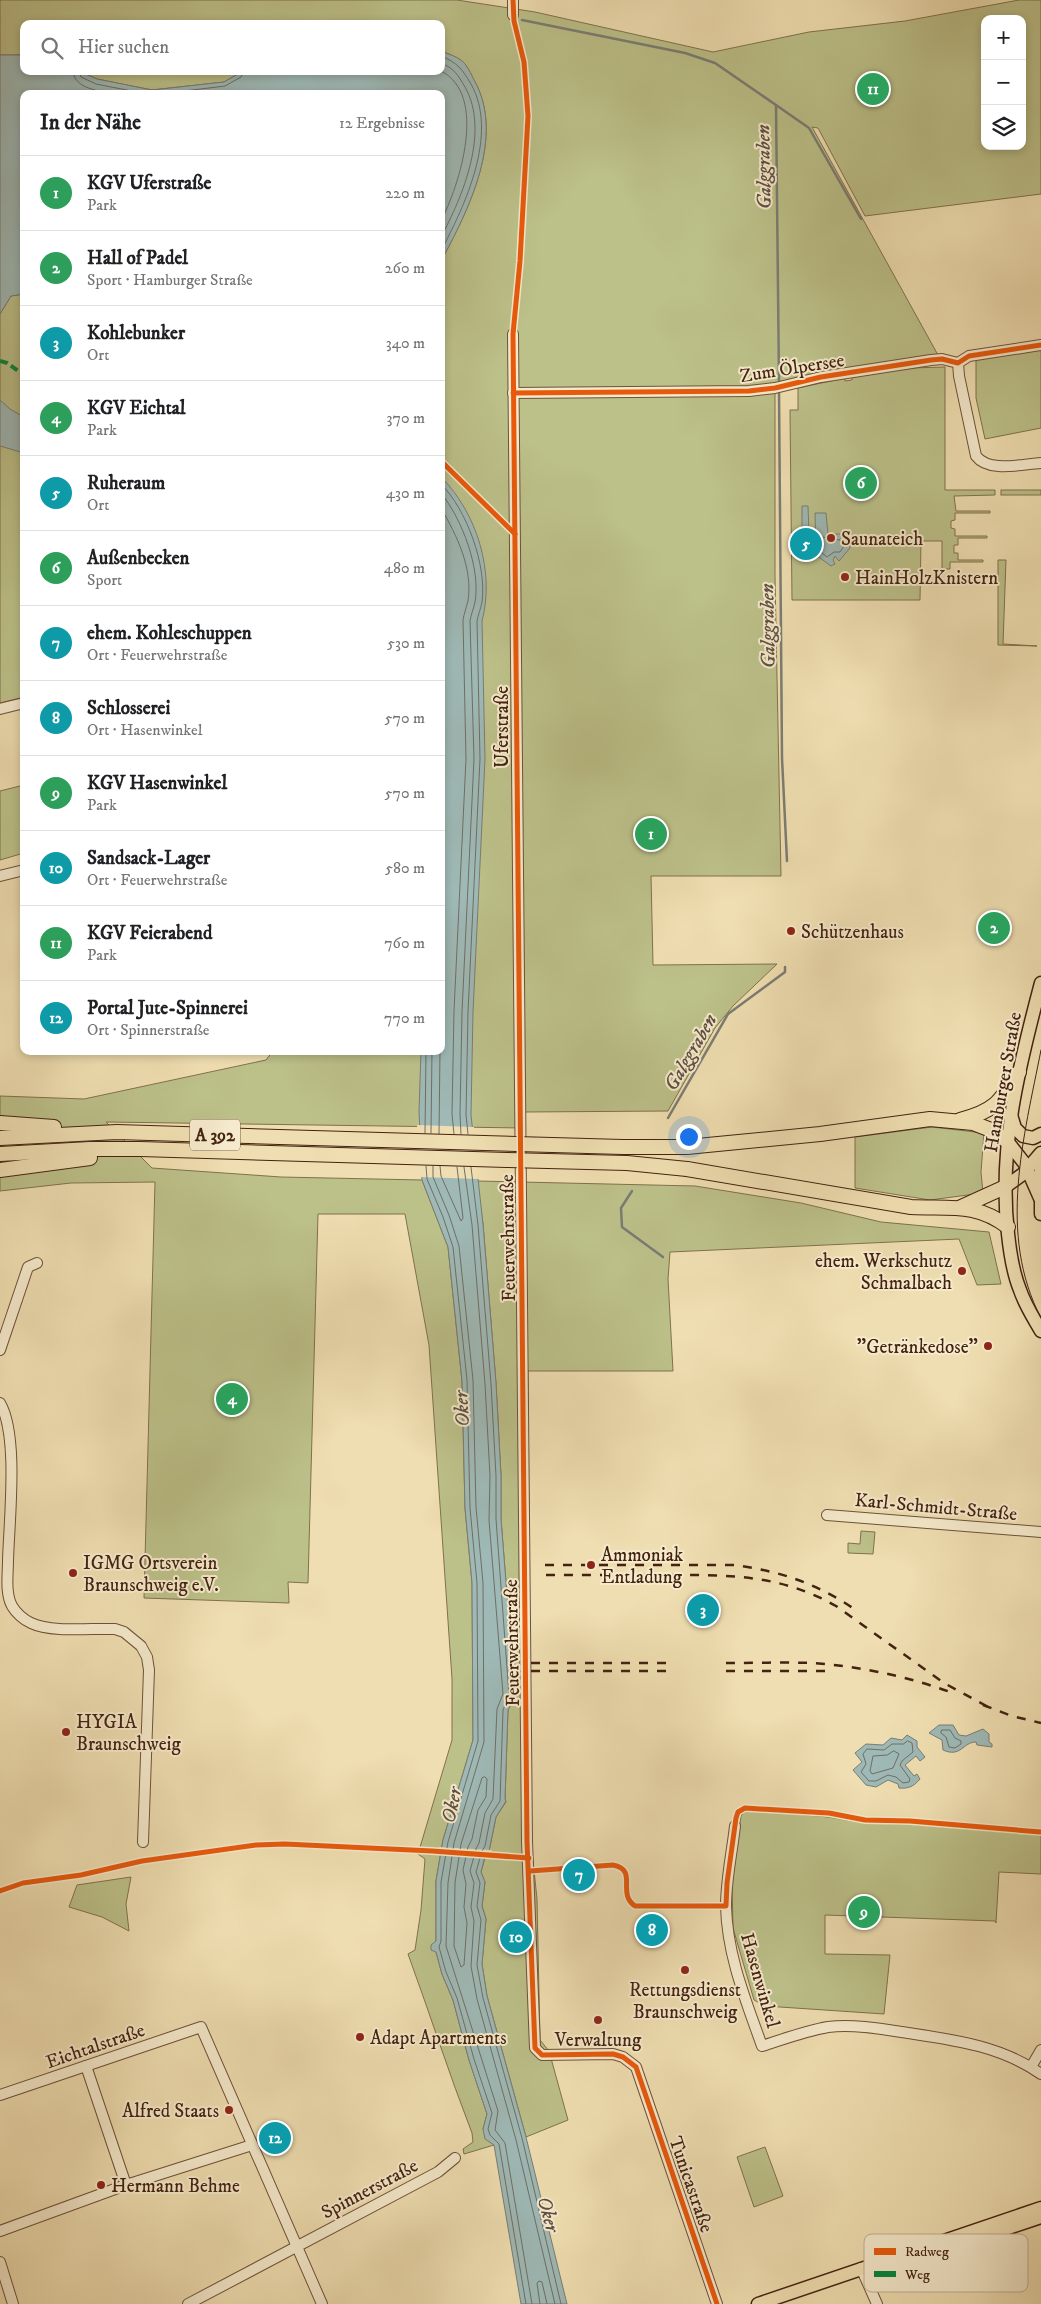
<!DOCTYPE html>
<html lang="de">
<meta charset="utf-8">
<style>
body{margin:0;font-family:"IM FELL DW Pica",serif;background:#f6f6f6;color:#202124}
.controls{position:absolute;right:15px;top:15px;display:grid;overflow:hidden;border-radius:10px;box-shadow:0 2px 8px #0003}
.controls button{width:45px;height:45px;display:grid;place-items:center;padding:0;border:0;border-bottom:1px solid #e0e0e0;background:#fff;color:#202124;font:25px sans-serif}
.you{position:absolute;left:688px;top:1136px;width:18px;height:18px;margin:-12px;border:4px solid #fff;border-radius:50%;background:#1a73e8;box-shadow:0 0 0 8px #1a73e833}
.badge{display:grid;place-items:center;width:32px;height:32px;border-radius:50%;background:#2563eb;color:#fff;font-size:16px;font-weight:700}
.pin{position:absolute;translate:-50% -50%;border:2px solid #fff;box-shadow:0 1px 5px #0006}
.list{margin:0;padding:0;list-style:none}
h2{display:flex;justify-content:space-between;align-items:center;height:65px;margin:0;padding:0 20px;font-size:21px}
h2 small{font-size:16px;font-weight:400;color:#757577}
.list li{display:grid;grid-template-columns:32px 1fr auto;gap:15px;align-items:center;box-sizing:border-box;height:75px;padding:0 20px;border-top:1px solid #e0e0e0}
.list b{display:block;font-size:19px;white-space:nowrap}
.list p{margin:0;font-size:16px;white-space:nowrap;color:#757577}
.list em{font-size:16px;font-style:normal;color:#757577}
.icon{flex:none;width:28px;height:28px;fill:none;stroke:currentColor;stroke-width:2;stroke-linecap:round;stroke-linejoin:round}
.map{position:relative;flex:none;width:1041px;height:2304px;overflow:hidden}
.search{position:absolute;background:#fff;box-shadow:0 2px 8px #0003;left:20px;top:20px;width:425px;height:55px;display:flex;align-items:center;gap:12px;box-sizing:border-box;padding:0 18px;border-radius:10px;color:#757577;font-size:19px}
.panel{position:absolute;background:#fff;box-shadow:0 2px 8px #0003;left:20px;top:90px;width:425px;height:965px;border-radius:10px}
.map>svg:first-child{display:block}
.green{fill:#bcc089;stroke:#80714d;fill-rule:evenodd}
.water{fill:#9eb9b6;stroke:#7a7d74}
.pier{fill:#efdeb1}
.lines{fill:none;stroke-linecap:round;stroke-linejoin:round}
.shore{stroke:#716e64;stroke-width:1}
.stream{stroke:#7a7d74;stroke-width:2.5}
.minor-casing{stroke:#6f5139;stroke-width:12}
.major-casing{stroke:#421;stroke-width:15}
.highway-casing{stroke:#421;stroke-width:16}
.minor{stroke:#f5eacc;stroke-width:10}
.major{stroke:#efdeb1;stroke-width:12}
.highway{stroke:#efdeb1;stroke-width:14}
.tram{stroke:#421;stroke-width:1}
.rail{stroke:#421;stroke-width:2.5;stroke-dasharray:9 9;stroke-linecap:butt}
.highway-bridge-casing{stroke:#421;stroke-width:16;stroke-linecap:butt}
.highway-bridge{stroke:#efdeb1;stroke-width:14}
.quiet{stroke:#00873e;stroke-width:4;stroke-dasharray:8 4;stroke-linecap:butt}
.cycleway-casing{stroke:#f5eacc;stroke-width:8}
.cycleway{stroke:#e8590c;stroke-width:5}
.poi-dot{fill:#8f2418;stroke:#f5eacc;stroke-width:2}
.labels{text-anchor:middle;stroke-width:4;stroke-linejoin:round;paint-order:stroke}
.shield{fill:#f5eacc;stroke:#795e49;stroke-width:1}
.shield-label{font-size:18px;font-weight:bold;fill:#421}
.street-label{font-size:19px;fill:#421;stroke:#f5eacc}
.poi-label{font-size:19px;fill:#421;stroke:#f5eacc;text-anchor:start}
.water-label{font-size:20px;font-style:italic;fill:#5f4f43;stroke:#f5eacc}
.key{fill:#f5eacc;stroke:#c0ae94;stroke-width:1}
.key-label{font-size:14px;fill:#421}
</style>
<div class="map">
<svg width="1041" height="2304" viewBox="0 0 1041 2304">
<rect width="100%" height="100%" fill="#efdeb1"/>
<filter id="stains"><feTurbulence type="fractalNoise" baseFrequency=".004" numOctaves="4"/><feColorMatrix values="0 0 0 0 .2 0 0 0 0 .09 0 0 0 0 .02 0 0 0 .5 -.17"/></filter>
<radialGradient id="worn" r=".72"><stop offset=".6" stop-color="#630" stop-opacity="0"/><stop offset="1" stop-color="#630" stop-opacity=".3"/></radialGradient>
<!-- green -->
<g class="green">
<path d="M0 0H457L535 12 713 52 809 32 905 21 1019 0H1041V194L865 216 818 128 812 127 938 355 775 384V576L781 876H651L653 965 777 964 733 1006 715 1028 668 1111 524 1112 523 1128 106 1122 152 1168 281 1177 422 1180 448 1247 462 1381 465 1508 472 1583 473 1740 443 1840 436 1881V1952L442 1974 453 2000 469 2060 487 2114 483 2129 494 2145 464 2154 463 2149 473 2142 472 2133C449 2074 430 2014 408 1954L415 1950 421 1910 425 1859 418 1854 452 1740V1679L429 1345 405 1214H318L308 1583 288 1582 289 1603 144 1598 155 1182 71 1183 0 1191V1096L84 1099 266 1060 273 1051H441V261C468 211 506 136 474 80 471 74 467 65 462 61 456 56 448 54 441 51V24H24V55H0ZM985 19H1022V146H985Z"/>
<polygon points="79,71 243,71 224,82 152,90 97,79"/>
<polygon points="24,294 24,697 0,703 0,314 11,296"/>
<polygon points="1041,349 1041,428 985,439 976,398 976,358"/>
<polygon points="945,367 945,490 995,490 995,495 954,496 956,511 990,511 990,513 955,513 955,520 951,521 951,528 955,529 955,536 987,536 987,538 958,538 958,545 954,545 954,553 958,553 958,560 983,560 983,562 950,562 950,569 942,569 942,541 921,541 920,600 792,600 790,410 798,410 798,388 845,378 845,381 852,380 852,377 910,368"/>
<rect x="1001" y="490" width="40" height="5"/>
<polygon points="998,560 1006,560 1003,644 1037,646 998,645"/>
<polygon points="24,785 24,853 0,860 0,791"/>
<polygon points="932,1127 984,1133 981,1172 983,1193 930,1200 855,1188 855,1137"/>
<polygon points="477,1181 695,1186 801,1203 881,1222 989,1232 1001,1284 977,1285 959,1239 670,1252 668,1279 673,1371 528,1371 531,1841 537,1899 540,2040 549,2051 568,2120 526,2137 487,1996 482,1964 486,1919 482,1906 485,1882 481,1872 487,1851 489,1851 496,1817 506,1802 505,1800 508,1710 515,1696 501,1519 501,1476 496,1383 483,1224"/>
<polygon points="861,1531 875,1532 873,1554 848,1553 848,1543 860,1544"/>
<polygon points="753,1810 828,1817 864,1823 908,1824 1041,1835 1041,1874 999,1872 996,1923 995,1921 825,1915 825,1954 890,1955 884,2014 765,2006 754,2000 733,1928 732,1882 741,1816 744,1812"/>
<polygon points="131,1877 126,1904 129,1931 102,1917 69,1907 77,1885"/>
<polygon points="765,2147 783,2196 754,2207 737,2157"/>
</g>
<!-- water -->
<g class="water">
<path d="M441 51C448 54 456 56 462 61 467 65 471 74 474 80 506 136 468 211 441 261V94H24V294L11 296 0 314V55H24V71H79L97 79 152 90 224 82 243 71H441Z"/>
<polygon points="0,400 10,409 24,417 24,453 0,446"/>
<polygon points="857,469 867,479 867,487 861,489 852,476"/>
<path d="M441 477C477 513 495 572 482 621L485 759 473 1012 471 1115 483 1224 496 1383 501 1476V1519L515 1697 508 1710 505 1799 506 1801 496 1817 489 1851 486 1852 481 1872 485 1882 482 1906 486 1919 482 1964 487 1996 526 2137 567 2304H521L494 2145 485 2139 483 2129 487 2114 469 2060 453 2000 442 1974 436 1952 431 1950V1945L436 1941V1881L443 1840 473 1740 472 1583 465 1508 462 1381 448 1247 422 1180 419 1111 421 1051H441Z"/>
<polygon points="802,506 808,506 809,532 802,532"/>
<polygon points="815,513 826,513 828,534 842,534 850,542 850,548 839,561 835,556 833,560 835,564 831,566 816,555"/>
<path d="M939 1725H953L959 1735 966 1736 983 1729 989 1734V1742L992 1744V1747L977 1745 976 1742C963 1742 961 1758 943 1750L942 1740 929 1733Z"/>
<path d="M907 1735 917 1741V1747L925 1757 920 1761 916 1756 905 1765 914 1776 917 1774 920 1779C914 1786 909 1789 899 1788L898 1784 888 1780 876 1787 866 1785 853 1770 862 1762 855 1753 866 1744 883 1745 891 1738 902 1740Z"/>
</g>
<!-- pier -->
<g class="pier">
<polygon points="417,1125 474,1127 479,1179 419,1177"/>
<polygon points="439,1847 492,1850 488,1857 438,1854"/>
</g>
<g class="lines">
<!-- shore -->
<g class="shore">
<path d="M441 56C458 63 462 69 471 84 499 134 465 205 441 251"/>
<path d="M441 63C454 68 458 75 465 87 490 131 463 196 441 237"/>
<path d="M73 71C74 89 100 91 114 94"/>
<polyline points="79,71 81,77 96,84 147,94"/>
<path d="M441 71C489 95 459 186 441 221"/>
<polyline points="160,94 225,86 241,77 244,71"/>
<path d="M441 484C467 510 487 566 482 602 481 608 478 615 477 621L480 759 468 1012 466 1115 468 1134"/>
<path d="M441 493C462 519 481 569 475 602 474 608 471 614 470 621L474 759 462 1012 460 1114 461 1134"/>
<path d="M441 508C457 536 473 568 468 601 466 608 464 614 463 620L466 759 454 1011 452 1114 454 1134"/>
<polygon points="822,537 840,540 844,546 840,552 834,552 827,557 821,552"/>
<polyline points="425,1133 426,1051"/>
<polyline points="431,1133 432,1051"/>
<polyline points="439,1134 440,1051"/>
<polyline points="426,1166 427,1179 443,1217 453,1247 467,1380 470,1508 477,1583 478,1741 448,1842 441,1882 441,1941 439,1947 446,1972 457,1998 474,2059 492,2113 488,2129 490,2135 499,2144 526,2304"/>
<polyline points="433,1166 433,1177 449,1215 459,1246 473,1380 476,1507 483,1583 484,1742 454,1843 448,1883 446,1946 498,2111 495,2130 505,2143 532,2304"/>
<polyline points="440,1166 441,1176 461,1221 463,1218 457,1167"/>
<polyline points="464,1167 472,1225 485,1384 490,1476 489,1520 503,1694 497,1709 493,1799 485,1813 479,1843 476,1849 470,1871 474,1883 471,1907 474,1921 471,1966 477,1999 516,2140 555,2304"/>
<polyline points="471,1167 478,1225 491,1384 496,1476 496,1519 509,1695 503,1710 500,1801 491,1815 485,1846 482,1851 476,1872 480,1883 477,1906 481,1920 477,1965 483,1998 522,2138 561,2304"/>
<polygon points="942,1730 950,1730 955,1738 961,1741 961,1744 955,1748 949,1747 946,1737 941,1733"/>
<polygon points="908,1741 912,1743 913,1752 902,1761 900,1765 910,1779 909,1782 903,1783 896,1777 888,1775 876,1781 869,1781 861,1772 866,1764 863,1754 867,1749 884,1750 892,1744 903,1744"/>
<polygon points="894,1751 899,1754 893,1768 872,1774 870,1771 873,1756 887,1755"/>
<polygon points="485,1777 487,1779 486,1797 478,1810 472,1839 468,1847 463,1870 466,1884 464,1907 467,1923 464,1965 461,1967 454,1946 455,1883 461,1844 482,1778"/>
<polyline points="540,2304 537,2283 539,2281 542,2282 547,2304"/>
</g>
<!-- stream -->
<g class="stream">
<polyline points="522,20 685,53 715,63 776,105 779,381"/>
<polyline points="776,105 809,128 861,219"/>
<polyline points="779,392 782,758 787,861"/>
<polyline points="668,1118 728,1014 785,972 785,967"/>
<polyline points="632,1191 621,1208 622,1227 663,1257"/>
</g>
<defs>
<g id="minor">
<polyline points="513,0 513,15"/>
<polyline points="513,334 527,1841 535,2048 542,2055 613,2054 623,2057 636,2067 717,2304"/>
<path d="M958 363 959 376 976 456C989 473 1022 464 1041 463"/>
<polyline points="958,363 969,356 1041,345"/>
<polyline points="513,393 749,391 775,388 821,377 931,360 942,359 958,363"/>
<polyline points="0,709 24,703"/>
<polyline points="0,876 24,870"/>
<polyline points="0,1350 28,1267 37,1263"/>
<path d="M0 1403C19 1435 9 1521 8 1561 8 1574 5 1593 12 1606 16 1613 24 1620 31 1623 52 1633 92 1628 115 1629L124 1632 141 1646 147 1657 149 1670 143 1842"/>
<polyline points="827,1515 1041,1532"/>
<path d="M735 1826C732 1853 726 1879 726 1906 727 1955 746 2001 762 2046 784 2039 805 2031 828 2027 854 2024 882 2029 908 2033 955 2040 1001 2046 1041 2074"/>
<polyline points="86,2066 126,2185"/>
<polyline points="1031,2067 1041,2050"/>
<polyline points="0,2095 201,2027 322,2304"/>
<polyline points="0,2231 126,2185 252,2145"/>
<polyline points="0,2262 13,2304"/>
<polyline points="861,2268 877,2304"/>
<polyline points="188,2304 438,2172 455,2158"/>
</g>
<g id="major">
<path d="M1041 983C1019 1066 998 1148 1008 1234 1010 1253 1013 1273 1020 1290 1025 1305 1033 1317 1041 1331"/>
<polyline points="1011,1115 1015,1128 1023,1136 1033,1138 1041,1134"/>
<polyline points="1007,1141 1025,1164 1040,1198"/>
<polyline points="1041,1166 1041,1214"/>
<polyline points="1005,1187 1023,1174 1041,1153"/>
<polyline points="883,2270 1041,2217"/>
<polyline points="758,2304 1041,2208"/>
</g>
<g id="highway">
<path d="M960 1120C995 1111 1000 1102 1019 1072"/>
<polyline points="0,1123 54,1127"/>
<polyline points="0,1138 117,1132 313,1138"/>
<polyline points="687,1147 820,1134 930,1119 973,1123 991,1130 1007,1141"/>
<polyline points="0,1154 90,1149 140,1149 507,1160"/>
<path d="M687 1169 911 1207C948 1209 976 1202 1008 1227"/>
<polyline points="0,1170 90,1158"/>
<polyline points="961,1207 1005,1187"/>
</g>
</defs>
<!-- minor casing -->
<use href="#minor" class="minor-casing"/>
<!-- major casing -->
<use href="#major" class="major-casing"/>
<!-- highway casing -->
<use href="#highway" class="highway-casing"/>
<!-- minor -->
<use href="#minor" class="minor"/>
<!-- major -->
<use href="#major" class="major"/>
<!-- highway -->
<use href="#highway" class="highway"/>
<!-- tram -->
<path class="tram" d="M1041 1050C1024 1137 997 1234 1041 1318"/>
<!-- rail -->
<g class="rail">
<path d="M545 1565H734C780 1571 819 1584 857 1611"/>
<path d="M546 1575C584 1575 622 1575 661 1575 725 1575 778 1573 836 1606L944 1683 990 1708"/>
<polyline points="531,1663 675,1663"/>
<path d="M726 1663C754 1663 783 1662 811 1663 858 1666 906 1676 950 1692"/>
<polyline points="531,1671 675,1671"/>
<polyline points="726,1671 831,1671"/>
<polyline points="983,1705 1012,1716 1041,1723"/>
</g>
<defs>
<g id="highway-bridge">
<polyline points="313,1138 623,1147 687,1147"/>
<polyline points="507,1160 627,1163 687,1169"/>
</g>
</defs>
<!-- highway-bridge casing -->
<use href="#highway-bridge" class="highway-bridge-casing"/>
<!-- highway-bridge -->
<use href="#highway-bridge" class="highway-bridge"/>
<!-- quiet -->
<polyline class="quiet" points="0,361 7,363 24,375"/>
<defs>
<g id="cycleway">
<polyline points="513,0 514,21 524,62 528,116 520,261 513,334 527,1841 535,2048 542,2055 613,2054 623,2057 636,2067 717,2304"/>
<polyline points="513,393 749,391 775,388 821,377 931,360 942,359 958,363 969,356 1041,345"/>
<polyline points="441,461 515,534"/>
<path d="M530 1871 613 1865C639 1870 616 1893 635 1906H726L727 1883 736 1818 738 1812 745 1808 829 1813 865 1820 910 1821 1041 1832"/>
<polyline points="0,1891 23,1883 81,1875 142,1861 256,1845 285,1844 432,1851 529,1858"/>
</g>
</defs>
<!-- cycleway casing -->
<use href="#cycleway" class="cycleway-casing"/>
<!-- cycleway -->
<use href="#cycleway" class="cycleway"/>
</g>
<!-- markers -->
<g class="poi-dot">
<circle cx="831" cy="538" r="5"/>
<circle cx="845" cy="577" r="5"/>
<circle cx="791" cy="931" r="5"/>
<circle cx="962" cy="1271" r="5"/>
<circle cx="988" cy="1346" r="5"/>
<circle cx="591" cy="1565" r="5"/>
<circle cx="73" cy="1573" r="5"/>
<circle cx="66" cy="1732" r="5"/>
<circle cx="685" cy="1970" r="5"/>
<circle cx="598" cy="2020" r="5"/>
<circle cx="360" cy="2037" r="5"/>
<circle cx="229" cy="2110" r="5"/>
<circle cx="101" cy="2185" r="5"/>
</g>
<g class="labels">
<!-- shield labels -->
<rect class="shield" x="190" y="1119.5" width="50" height="31" rx="4"/>
<g class="shield-label">
<text x="215" y="1141">A 392</text>
</g>
<!-- street labels -->
<g class="street-label">
<text transform="translate(792 367) rotate(-9)" y="7">Zum Ölpersee</text>
<text transform="translate(501 727) rotate(-90)" y="7">Uferstraße</text>
<text transform="translate(1002 1082) rotate(-80)" y="7">Hamburger Straße</text>
<text transform="translate(507 1238) rotate(-91)" y="7">Feuerwehrstraße</text>
<text transform="translate(936 1506) rotate(5)" y="7">Karl-Schmidt-Straße</text>
<text transform="translate(511 1643) rotate(-91)" y="7">Feuerwehrstraße</text>
<text transform="translate(761 1980) rotate(74)" y="7">Hasenwinkel</text>
<text transform="translate(95 2045) rotate(-19)" y="7">Eichtalstraße</text>
<text transform="translate(692 2184) rotate(71)" y="7">Tunicastraße</text>
<text transform="translate(369 2188) rotate(-28)" y="7">Spinnerstraße</text>
</g>
<!-- poi labels -->
<g class="poi-label">
<text x="841" y="545">Saunateich</text>
<text x="855" y="584">HainHolzKnistern</text>
<text x="801" y="938">Schützenhaus</text>
<text x="952" y="1267" text-anchor="end">ehem. Werkschutz<tspan x="952" dy="22">Schmalbach</tspan></text>
<text x="978" y="1353" text-anchor="end">"Getränkedose"</text>
<text x="601" y="1561">Ammoniak<tspan x="601" dy="22">Entladung</tspan></text>
<text x="83" y="1569">IGMG Ortsverein<tspan x="83" dy="22">Braunschweig e.V.</tspan></text>
<text x="76" y="1728">HYGIA<tspan x="76" dy="22">Braunschweig</tspan></text>
<text x="685" y="1996" text-anchor="middle">Rettungsdienst<tspan x="685" dy="22">Braunschweig</tspan></text>
<text x="370" y="2044">Adapt Apartments</text>
<text x="598" y="2046" text-anchor="middle">Verwaltung</text>
<text x="219" y="2117" text-anchor="end">Alfred Staats</text>
<text x="111" y="2192">Hermann Behme</text>
</g>
<!-- water labels -->
<g class="water-label">
<text transform="translate(763 167) rotate(-91)" y="7">Galggraben</text>
<text transform="translate(767 626) rotate(-91)" y="7">Galggraben</text>
<text transform="translate(690 1052) rotate(-60)" y="7">Galggraben</text>
<text transform="translate(461 1409) rotate(-93)" y="7">Oker</text>
<text transform="translate(451 1805) rotate(-78)" y="7">Oker</text>
<text transform="translate(549 2214) rotate(75)" y="7">Oker</text>
</g>
</g>
<!-- legend -->
<rect x="864" y="2234" width="164" height="58" rx="8" class="key"/>
<rect x="874" y="2248" width="22" height="7" fill="#e8590c"/>
<rect x="874" y="2271" width="22" height="6" fill="#00873e"/>
<g class="key-label">
<text x="905" y="2256">Radweg</text>
<text x="905" y="2279">Weg</text>
</g>
<rect width="100%" height="100%" filter="url(#stains)"/>
<rect width="100%" height="100%" fill="url(#worn)"/>
</svg>
<div class="controls">
<button>+</button>
<button>−</button>
<button><svg class="icon" aria-label="layers" viewBox="0 0 24 24"><path d="M12 4l9 5-9 5-9-5zM3 14l9 5 9-5"/></svg></button>
</div>
<div class="you"></div>
<div class="pin badge" style="left:651px;top:834px;background:#2e9e5b">1</div>
<div class="pin badge" style="left:994px;top:928px;background:#2e9e5b">2</div>
<div class="pin badge" style="left:703px;top:1610px;background:#0f9aa8">3</div>
<div class="pin badge" style="left:232px;top:1399px;background:#2e9e5b">4</div>
<div class="pin badge" style="left:806px;top:544px;background:#0f9aa8">5</div>
<div class="pin badge" style="left:861px;top:483px;background:#2e9e5b">6</div>
<div class="pin badge" style="left:579px;top:1875px;background:#0f9aa8">7</div>
<div class="pin badge" style="left:652px;top:1930px;background:#0f9aa8">8</div>
<div class="pin badge" style="left:864px;top:1912px;background:#2e9e5b">9</div>
<div class="pin badge" style="left:516px;top:1937px;background:#0f9aa8">10</div>
<div class="pin badge" style="left:873px;top:89px;background:#2e9e5b">11</div>
<div class="pin badge" style="left:275px;top:2138px;background:#0f9aa8">12</div>
<div class="search"><svg class="icon" aria-label="search" viewBox="0 0 24 24"><circle cx="10" cy="10" r="6"/><path d="M15 15l6 6"/></svg>Hier suchen</div>
<section class="panel">
<h2>In der Nähe<small>12 Ergebnisse</small></h2>
<ul class="list">
<li><span class="badge" style="background:#2e9e5b">1</span><div><b>KGV Uferstraße</b><p>Park</p></div><em>220 m</em></li>
<li><span class="badge" style="background:#2e9e5b">2</span><div><b>Hall of Padel</b><p>Sport · Hamburger Straße</p></div><em>260 m</em></li>
<li><span class="badge" style="background:#0f9aa8">3</span><div><b>Kohlebunker</b><p>Ort</p></div><em>340 m</em></li>
<li><span class="badge" style="background:#2e9e5b">4</span><div><b>KGV Eichtal</b><p>Park</p></div><em>370 m</em></li>
<li><span class="badge" style="background:#0f9aa8">5</span><div><b>Ruheraum</b><p>Ort</p></div><em>430 m</em></li>
<li><span class="badge" style="background:#2e9e5b">6</span><div><b>Außenbecken</b><p>Sport</p></div><em>480 m</em></li>
<li><span class="badge" style="background:#0f9aa8">7</span><div><b>ehem. Kohleschuppen</b><p>Ort · Feuerwehrstraße</p></div><em>530 m</em></li>
<li><span class="badge" style="background:#0f9aa8">8</span><div><b>Schlosserei</b><p>Ort · Hasenwinkel</p></div><em>570 m</em></li>
<li><span class="badge" style="background:#2e9e5b">9</span><div><b>KGV Hasenwinkel</b><p>Park</p></div><em>570 m</em></li>
<li><span class="badge" style="background:#0f9aa8">10</span><div><b>Sandsack-Lager</b><p>Ort · Feuerwehrstraße</p></div><em>580 m</em></li>
<li><span class="badge" style="background:#2e9e5b">11</span><div><b>KGV Feierabend</b><p>Park</p></div><em>760 m</em></li>
<li><span class="badge" style="background:#0f9aa8">12</span><div><b>Portal Jute-Spinnerei</b><p>Ort · Spinnerstraße</p></div><em>770 m</em></li>
</ul>
</section>
</div>
